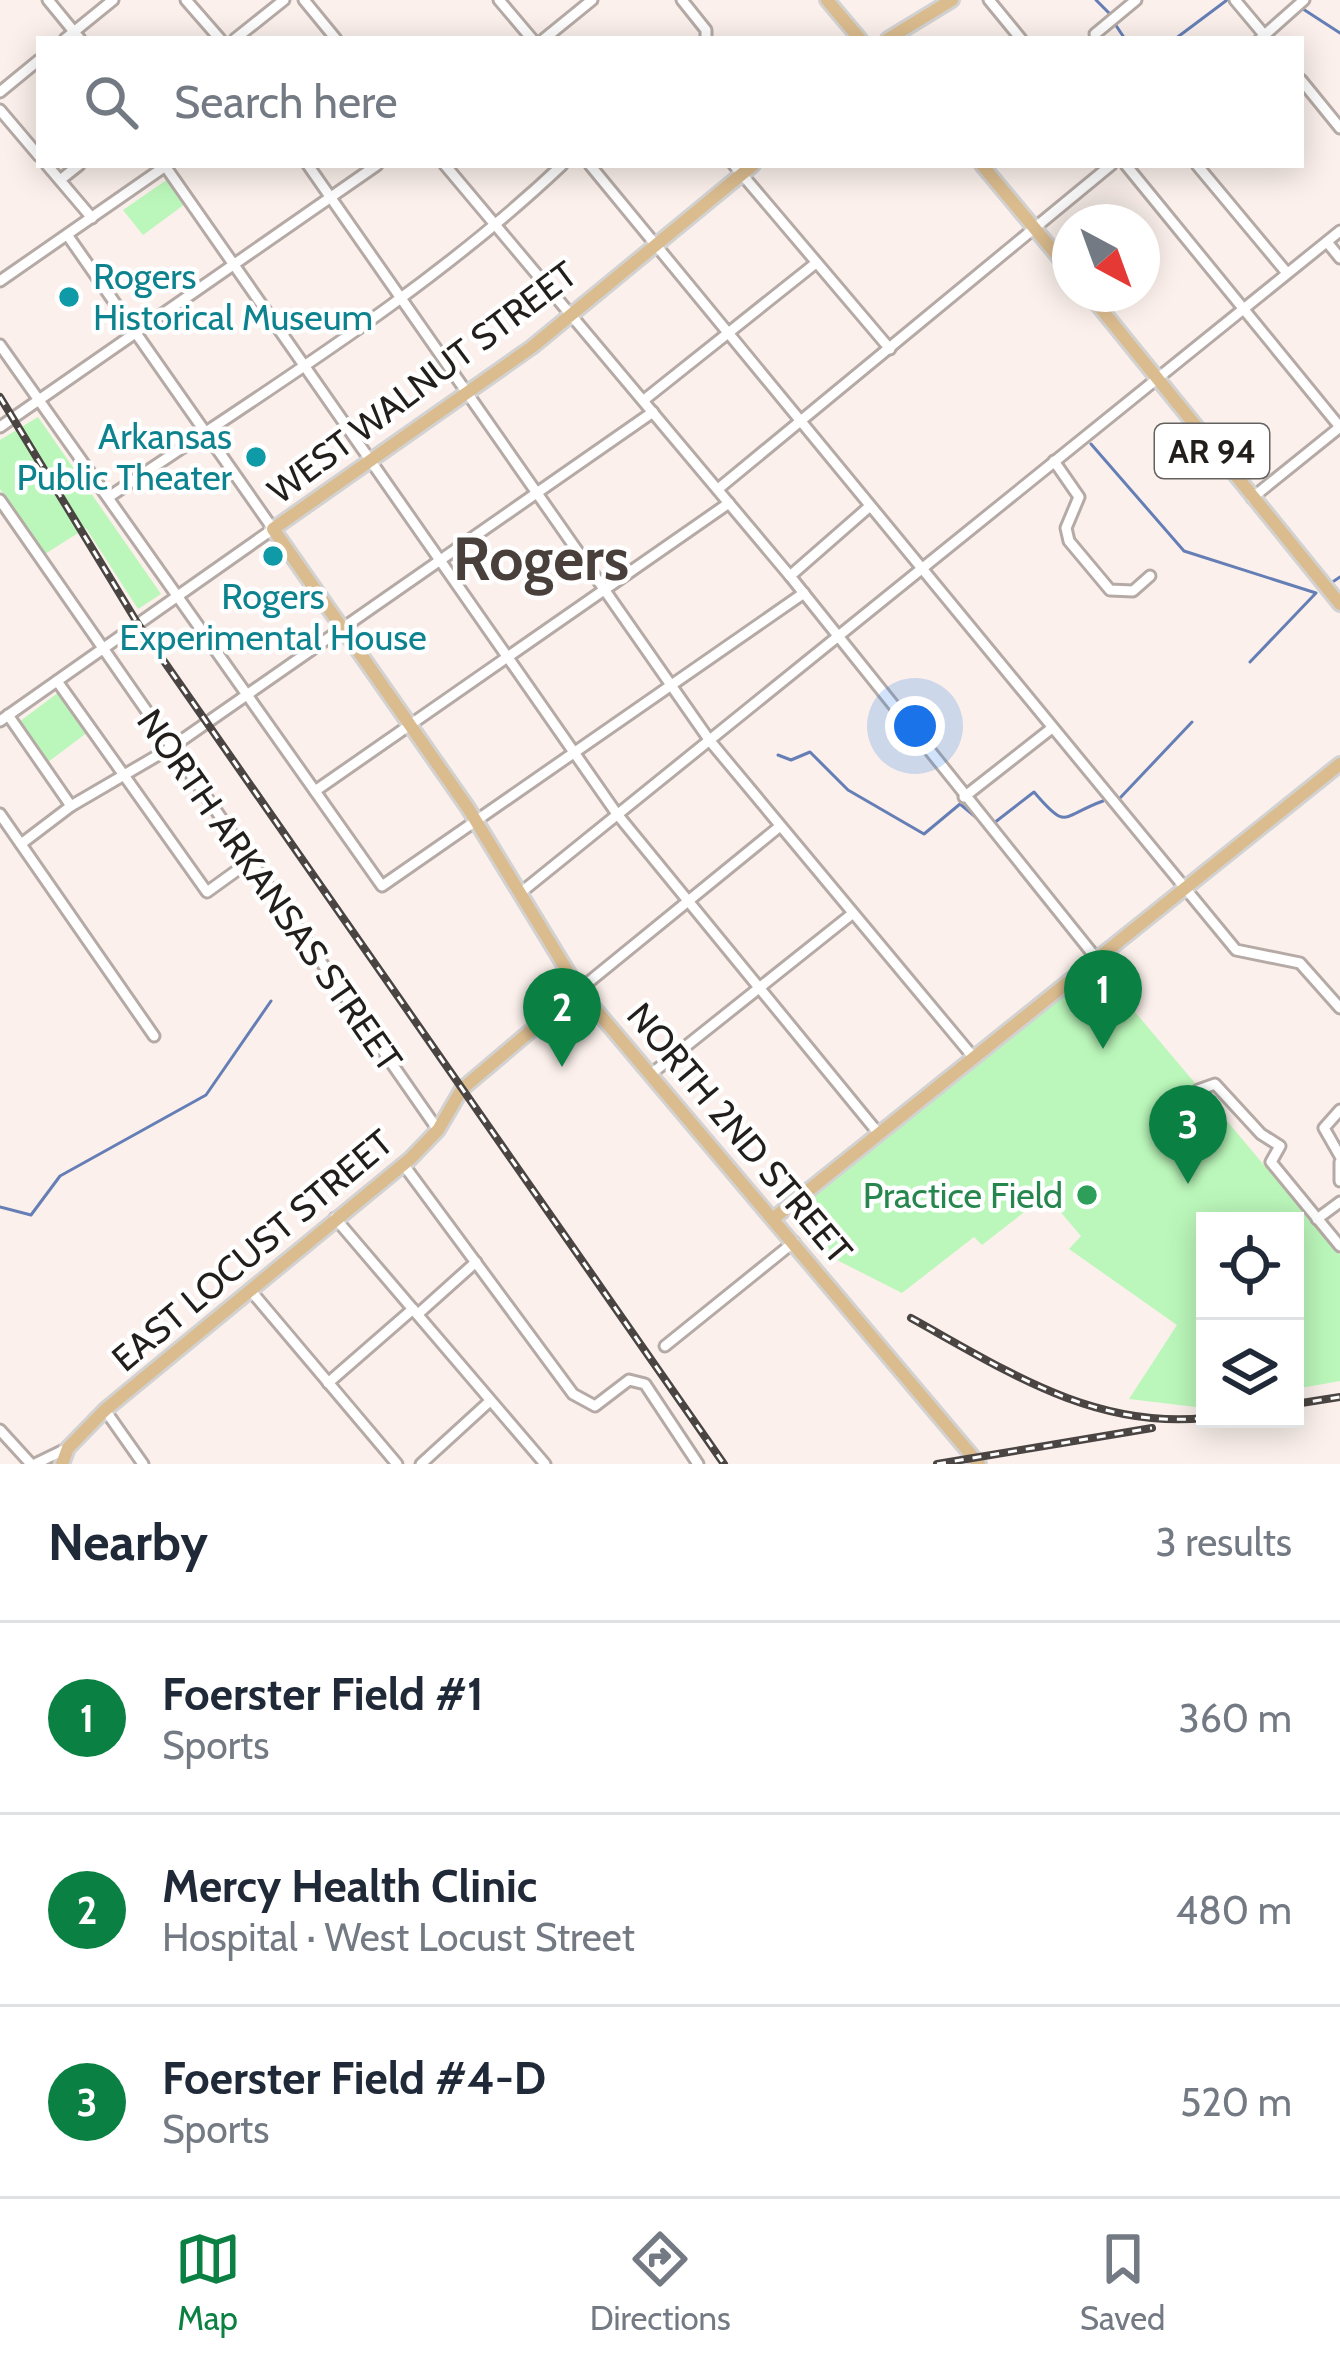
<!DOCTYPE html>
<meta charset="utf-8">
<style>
body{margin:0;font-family:Cabin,sans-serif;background:#f2f2f3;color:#1f2937}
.controls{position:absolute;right:36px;bottom:36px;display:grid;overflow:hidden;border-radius:0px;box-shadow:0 6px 30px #0003}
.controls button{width:108px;height:108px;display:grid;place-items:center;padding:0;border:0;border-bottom:3px solid #e0e1e3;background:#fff;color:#1f2937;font:60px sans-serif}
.compass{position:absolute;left:1052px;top:204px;width:108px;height:108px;border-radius:50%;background:#fff;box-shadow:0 6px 30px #0003;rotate:139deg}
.you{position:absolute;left:915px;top:726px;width:42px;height:42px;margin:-30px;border:9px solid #fff;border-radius:50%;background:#1a73e8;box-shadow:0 0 0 18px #1a73e833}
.badge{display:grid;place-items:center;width:78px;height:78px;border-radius:50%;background:#0b8043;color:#fff;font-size:39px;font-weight:700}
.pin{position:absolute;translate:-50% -99px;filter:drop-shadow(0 3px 6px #0008)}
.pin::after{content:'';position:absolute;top:63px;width:42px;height:36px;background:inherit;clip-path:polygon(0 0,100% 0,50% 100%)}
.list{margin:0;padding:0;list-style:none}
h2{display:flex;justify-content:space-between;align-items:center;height:156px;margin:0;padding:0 48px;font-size:51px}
h2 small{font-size:39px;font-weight:400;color:#747a83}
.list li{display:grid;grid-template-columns:78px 1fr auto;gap:36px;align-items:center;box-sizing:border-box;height:192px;padding:0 48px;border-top:3px solid #e0e1e3}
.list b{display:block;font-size:45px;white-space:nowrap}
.list p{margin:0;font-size:39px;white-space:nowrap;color:#747a83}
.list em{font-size:39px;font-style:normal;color:#747a83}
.icon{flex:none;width:66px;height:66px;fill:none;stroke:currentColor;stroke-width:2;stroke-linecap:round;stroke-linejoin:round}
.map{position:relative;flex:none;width:1340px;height:1464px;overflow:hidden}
.search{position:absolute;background:#fff;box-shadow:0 6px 30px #0003;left:36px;right:36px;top:36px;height:132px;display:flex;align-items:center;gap:30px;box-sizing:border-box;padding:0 42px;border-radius:0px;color:#747a83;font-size:45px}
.sheet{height:732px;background:#fff}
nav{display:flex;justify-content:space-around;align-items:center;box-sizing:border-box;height:168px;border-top:3px solid #e0e1e3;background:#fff;font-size:33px;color:#747a83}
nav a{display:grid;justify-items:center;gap:6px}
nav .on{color:#0b8043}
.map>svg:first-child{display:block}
.green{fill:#bbf7ba}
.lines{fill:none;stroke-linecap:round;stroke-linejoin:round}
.stream{stroke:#657fb6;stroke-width:3}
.minor-casing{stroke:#b5aaa5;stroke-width:15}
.major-casing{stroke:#d3d2d2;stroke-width:18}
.minor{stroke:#fff;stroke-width:9}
.major{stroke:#dbbc8e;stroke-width:12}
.rail-casing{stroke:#4a4542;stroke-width:8}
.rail{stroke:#fff;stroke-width:3;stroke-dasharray:9;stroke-linecap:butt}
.culture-dot{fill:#0f9aa8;stroke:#fff;stroke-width:4.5}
.leisure-dot{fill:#2e9e5b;stroke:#fff;stroke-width:4.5}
.labels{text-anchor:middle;stroke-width:9;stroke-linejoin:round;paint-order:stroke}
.shield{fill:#fff;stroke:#646260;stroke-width:3}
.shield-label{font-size:33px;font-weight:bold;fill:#221e1c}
.culture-label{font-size:36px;fill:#0d838f;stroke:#fff;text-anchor:start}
.street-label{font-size:36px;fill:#221e1c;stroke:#fff}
.leisure-label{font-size:36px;fill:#27864d;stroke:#fff;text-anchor:end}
.town-label{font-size:60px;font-weight:bold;fill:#49403c;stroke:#fff}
</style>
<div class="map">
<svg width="1340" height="1464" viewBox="0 0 1340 1464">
<rect width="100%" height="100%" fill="#fbf0eb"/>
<!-- green -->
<g class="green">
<polygon points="168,179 185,204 143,235 123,210"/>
<polygon points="38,417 161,594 138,609 86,528 45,554 0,489 0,440"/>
<polygon points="59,692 88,732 48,762 19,722"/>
<polygon points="1092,961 1340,1255 1340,1381 1295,1389 1295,1221 1205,1221 1205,1405 1196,1407 1129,1399 1177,1325 1069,1249 1081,1236 1046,1195 982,1245 974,1237 902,1293 827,1255 794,1223 793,1213"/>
</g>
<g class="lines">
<!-- stream -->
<g class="stream">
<polyline points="1096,0 1110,14"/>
<polyline points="1303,9 1340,33"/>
<polyline points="1115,24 1125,39"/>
<polyline points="1175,39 1227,0"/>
<polyline points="1091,444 1184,551 1316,593"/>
<polyline points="1331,583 1340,577"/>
<polyline points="1250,662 1315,594"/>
<polyline points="778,755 791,760 810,752 848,790 924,834 960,804 984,824"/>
<polyline points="1120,798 1192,722"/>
<path d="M994 823 1034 792C1068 832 1061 816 1103 801"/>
<polyline points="0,1207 31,1215 60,1176 206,1095 271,1001"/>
</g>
<defs>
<g id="minor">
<polyline points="48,0 80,39"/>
<polyline points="186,0 220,39"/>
<polyline points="304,0 336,39"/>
<polyline points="499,0 532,39"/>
<polyline points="682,0 706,30 706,39"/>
<polyline points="989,0 1021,39"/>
<polyline points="1235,0 1266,37"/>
<polyline points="1095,34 1136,0"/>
<polyline points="65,39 113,0"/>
<polyline points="235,39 284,0"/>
<polyline points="544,39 592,0"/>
<polyline points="1260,39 1304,0"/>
<polyline points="1301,80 1340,128"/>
<polyline points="0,92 39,60"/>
<polyline points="0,110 39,156"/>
<polyline points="47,165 92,218"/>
<polyline points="308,165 710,741 974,1058"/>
<polyline points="445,165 790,576 1096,958"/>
<polyline points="590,165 1236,950 1300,963 1340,1008"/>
<polyline points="734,165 890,349"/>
<polyline points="1126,165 1340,427"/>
<polyline points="1197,165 1287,273"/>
<polyline points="165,166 617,814 879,1134"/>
<polyline points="60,180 79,165"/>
<polyline points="1327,242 1340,258"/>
<polyline points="0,281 167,165"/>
<polyline points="0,345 382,886 804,593"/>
<polyline points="644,400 816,263"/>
<polyline points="0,427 377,165"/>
<polyline points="1054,461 1079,497 1066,528 1069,541 1110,590 1133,591 1150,576"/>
<polyline points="718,489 1111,165"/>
<path d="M109 497C263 392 426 294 562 165"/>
<polyline points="1252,498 1340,427"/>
<polyline points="0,500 438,1130"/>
<polyline points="790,576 870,506"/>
<polyline points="57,681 207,892 250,861"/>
<polyline points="8,715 71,806"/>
<polyline points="0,721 273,529 68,236"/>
<polyline points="315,791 729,503"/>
<polyline points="964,797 1052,728"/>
<polyline points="0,814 154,1036"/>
<polyline points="21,844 71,806 172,747 653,412"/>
<polyline points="519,894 1340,231"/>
<polyline points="579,990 779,827"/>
<polyline points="651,1074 852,914"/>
<polyline points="1198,1090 1215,1084 1261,1134 1280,1146 1271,1162 1340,1246"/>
<polyline points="1340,1110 1324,1128 1340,1156"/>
<polyline points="1340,1162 1340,1181"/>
<polyline points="403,1164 573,1394 595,1406 629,1380 645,1384 698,1464"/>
<polyline points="335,1218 545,1464"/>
<polyline points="1317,1219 1340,1202"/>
<polyline points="251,1291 397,1464"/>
<polyline points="418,1314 476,1262"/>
<polyline points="665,1346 794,1242"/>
<polyline points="328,1383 413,1309"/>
<polyline points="105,1410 143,1464"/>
<polyline points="0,1430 31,1464"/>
<polyline points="35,1464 68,1448"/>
<polyline points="421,1464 490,1401"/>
</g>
<g id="major">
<polyline points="827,0 860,39"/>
<polyline points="888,39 952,0"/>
<polyline points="753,165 532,347 273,529 468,808 579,990 979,1464"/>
<polyline points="982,165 1070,271"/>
<polyline points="1089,294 1340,604"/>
<polyline points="774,1218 1340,764"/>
<polyline points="62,1464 68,1448 105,1410 410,1159 438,1130 462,1089 579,990"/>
</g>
</defs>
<!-- minor casing -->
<use href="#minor" class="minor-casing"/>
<!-- major casing -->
<use href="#major" class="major-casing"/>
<!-- minor -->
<use href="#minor" class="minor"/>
<!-- major -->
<use href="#major" class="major"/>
<defs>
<g id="rail">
<polyline points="0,397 138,624 724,1464"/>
<path d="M911 1318C1005 1370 1093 1429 1205 1418"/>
<polyline points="1295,1404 1340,1397"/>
<polyline points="937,1464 1152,1428"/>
</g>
</defs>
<!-- rail casing -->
<use href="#rail" class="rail-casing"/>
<!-- rail -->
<use href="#rail" class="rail"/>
</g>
<!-- markers -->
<g class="culture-dot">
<circle cx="69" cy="297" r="12"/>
<circle cx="256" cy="457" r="12"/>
<circle cx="273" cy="556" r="12"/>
</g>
<circle class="leisure-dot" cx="1087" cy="1195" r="12"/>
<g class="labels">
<!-- shield labels -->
<rect class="shield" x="1155" y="424" width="114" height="54" rx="9"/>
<g class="shield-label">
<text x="1212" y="463">AR 94</text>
</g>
<!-- culture labels -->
<g class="culture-label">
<text x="93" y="289">Rogers<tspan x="93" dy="41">Historical Museum</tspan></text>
<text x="232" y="449" text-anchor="end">Arkansas<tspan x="232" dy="41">Public Theater</tspan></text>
<text x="273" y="609" text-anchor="middle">Rogers<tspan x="273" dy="41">Experimental House</tspan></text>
</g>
<!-- street labels -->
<g class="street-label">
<text transform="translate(422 382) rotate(-37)" y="13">WEST WALNUT STREET</text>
<text transform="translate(270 890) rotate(55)" y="13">NORTH ARKANSAS STREET</text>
<text transform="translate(740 1133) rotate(50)" y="13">NORTH 2ND STREET</text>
<text transform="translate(252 1250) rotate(-40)" y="13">EAST LOCUST STREET</text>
</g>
<!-- leisure labels -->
<g class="leisure-label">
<text x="1063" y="1208">Practice Field</text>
</g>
<!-- town labels -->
<g class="town-label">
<text x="541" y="580">Rogers</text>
</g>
</g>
</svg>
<div class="controls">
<button><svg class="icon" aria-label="locate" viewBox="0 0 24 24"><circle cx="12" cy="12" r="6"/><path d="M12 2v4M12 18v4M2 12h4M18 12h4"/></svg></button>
<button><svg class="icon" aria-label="layers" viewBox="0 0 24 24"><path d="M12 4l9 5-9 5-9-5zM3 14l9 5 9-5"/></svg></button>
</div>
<svg class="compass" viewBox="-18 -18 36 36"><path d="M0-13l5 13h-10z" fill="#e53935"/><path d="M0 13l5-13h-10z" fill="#747a83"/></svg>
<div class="you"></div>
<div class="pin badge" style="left:1103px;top:1049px">1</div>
<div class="pin badge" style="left:562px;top:1067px">2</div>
<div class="pin badge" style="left:1188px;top:1184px">3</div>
<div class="search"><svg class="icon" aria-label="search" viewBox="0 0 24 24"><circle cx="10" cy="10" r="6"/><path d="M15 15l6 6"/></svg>Search here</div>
</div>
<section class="sheet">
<h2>Nearby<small>3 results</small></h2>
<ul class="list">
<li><span class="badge">1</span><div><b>Foerster Field #1</b><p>Sports</p></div><em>360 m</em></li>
<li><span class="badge">2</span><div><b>Mercy Health Clinic</b><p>Hospital · West Locust Street</p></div><em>480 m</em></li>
<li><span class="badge">3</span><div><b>Foerster Field #4-D</b><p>Sports</p></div><em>520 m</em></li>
</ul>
</section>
<nav>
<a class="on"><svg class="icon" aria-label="map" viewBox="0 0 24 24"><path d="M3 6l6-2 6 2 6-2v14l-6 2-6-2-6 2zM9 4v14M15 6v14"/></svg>Map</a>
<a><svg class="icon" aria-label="directions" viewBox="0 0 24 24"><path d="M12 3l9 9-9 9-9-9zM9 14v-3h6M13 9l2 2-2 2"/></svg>Directions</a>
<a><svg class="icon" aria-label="saved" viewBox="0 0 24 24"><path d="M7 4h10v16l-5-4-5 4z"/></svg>Saved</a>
</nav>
